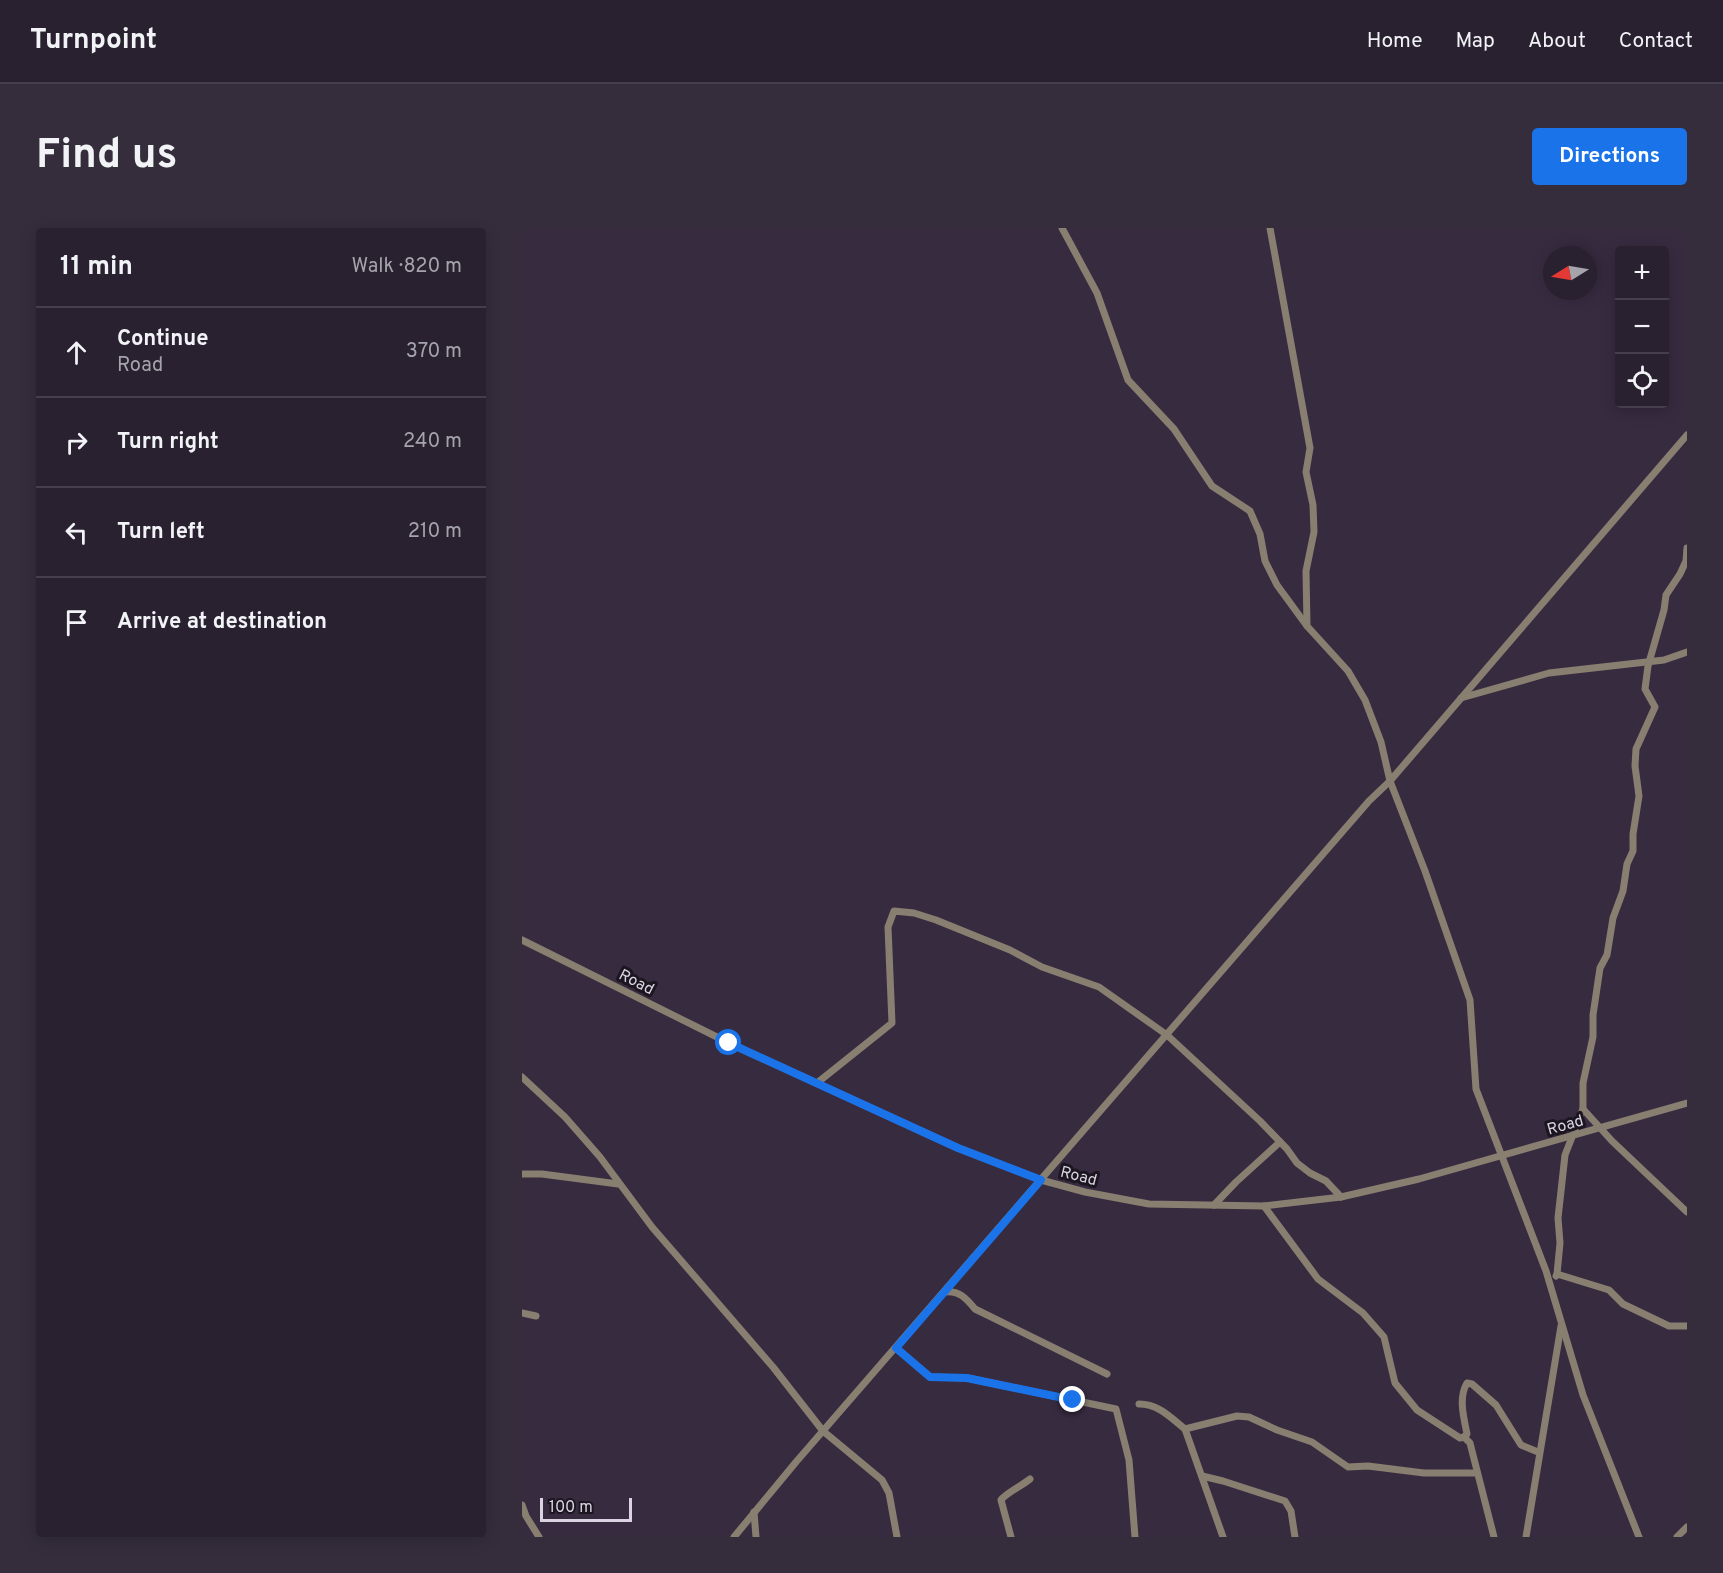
<!DOCTYPE html>
<meta charset="utf-8">
<style>
body{margin:0;font-family:Overpass,sans-serif;background:#352d3c;color:#f1f3f6}
.controls{position:absolute;right:18px;top:18px;display:grid;overflow:hidden;border-radius:6px;box-shadow:0 3px 15px #0003}
.controls button{width:54px;height:54px;display:grid;place-items:center;padding:0;border:0;border-bottom:2px solid #453e4c;background:#292030;color:#f1f3f6;font:30px sans-serif}
.compass{position:absolute;left:1021px;top:18px;width:54px;height:54px;border-radius:50%;background:#292030;box-shadow:0 3px 15px #0003;rotate:259deg}
.scale{position:absolute;left:18px;bottom:15px;width:92px;box-sizing:border-box;padding-left:6px;border:3px solid #dad3e1;border-top:0;font-size:16px;line-height:21px;white-space:nowrap;color:#dad3e1;-webkit-text-stroke:4px #1c1620;paint-order:stroke}
.stop{position:absolute;width:18px;height:18px;margin:-14px;border:4px solid #1a73e8;border-radius:50%;background:#fff}
.stop.end{background:#1a73e8;border-color:#fff;box-shadow:0 2px 6px #0008}
.list{margin:0;padding:0;list-style:none}
h2{display:flex;justify-content:space-between;align-items:center;height:78px;margin:0;padding:0 24px;font-size:26px}
h2 small{font-size:20px;font-weight:400;color:#a5a3ab}
.list li{display:grid;grid-template-columns:39px 1fr auto;gap:18px;align-items:center;box-sizing:border-box;height:90px;padding:0 24px;border-top:2px solid #453e4c}
.list b{display:block;font-size:22px;white-space:nowrap}
.list p{margin:0;font-size:20px;white-space:nowrap;color:#a5a3ab}
.list em{font-size:20px;font-style:normal;color:#a5a3ab}
.icon{flex:none;width:33px;height:33px;fill:none;stroke:currentColor;stroke-width:2;stroke-linecap:round;stroke-linejoin:round}
.map{position:relative;flex:none;width:1165px;height:1309px;overflow:hidden;border-radius:6px}
header{display:flex;align-items:center;gap:36px;box-sizing:border-box;height:84px;padding:0 30px;background:#292030;border-bottom:2px solid #453e4c}
header strong{font-size:28px}
nav{display:flex;gap:33px;margin-inline-start:auto;font-size:21px}
.intro{display:flex;align-items:center;justify-content:space-between;box-sizing:border-box;height:144px;padding:0 36px}
h1{margin:0;font-size:42px}
.button{padding:15px 27px;border-radius:6px;background:#1a73e8;color:#fff;font-size:21px;font-weight:700}
main{display:flex;gap:36px;padding:0 36px}
aside{flex:1;background:#292030;border-radius:6px;box-shadow:0 3px 15px #0003}
.map>svg:first-child{display:block}
.lines{fill:none;stroke-linecap:round;stroke-linejoin:round}
.minor{stroke:#887f70;stroke-width:7}
.route{stroke:#1a73e8;stroke-width:8}
.labels{text-anchor:middle;stroke-width:6;stroke-linejoin:round;paint-order:stroke}
.street-label{font-size:16px;fill:#dad3e1;stroke:#1c1620}
</style>
<header>
<strong>Turnpoint</strong>
<nav><a>Home</a><a>Map</a><a>About</a><a>Contact</a></nav>
</header>
<div class="intro"><h1>Find us</h1><a class="button">Directions</a></div>
<main>
<aside>
<h2>11 min<small>Walk · 820 m</small></h2>
<ul class="list">
<li><svg class="icon" aria-label="ahead" viewBox="0 0 24 24"><path d="M12 20V5M6 11l6-6 6 6"/></svg><div><b>Continue</b><p>Road</p></div><em>370 m</em></li>
<li><svg class="icon" aria-label="right" viewBox="0 0 24 24"><path d="M7 20v-9h11M14 6l5 5-5 5"/></svg><div><b>Turn right</b></div><em>240 m</em></li>
<li><svg class="icon" aria-label="left" viewBox="0 0 24 24"><path d="M17 20v-9H6M10 6l-5 5 5 5"/></svg><div><b>Turn left</b></div><em>210 m</em></li>
<li><svg class="icon" aria-label="arrive" viewBox="0 0 24 24"><path d="M6 21V4h12l-3 4 3 4H6"/></svg><div><b>Arrive at destination</b></div></li>
</ul>
</aside>
<div class="map">
<svg width="1165" height="1309" viewBox="0 0 1165 1309">
<rect width="100%" height="100%" fill="#372b40"/>
<g class="lines">
<!-- minor -->
<g class="minor">
<polyline points="540,0 575,65 606,152 652,201 690,258 728,283 738,306 743,333 755,357 785,398"/>
<polyline points="748,0 788,220 784,244 791,277 792,304 784,343 785,398 826,443 843,472 859,514 868,553 903,643 948,772 954,861 1024,1043 1061,1167 1117,1309"/>
<polyline points="939,470 1027,445 1142,432 1165,424"/>
<polyline points="0,712 207,815 436,920 519,952 563,964 627,976 742,978 819,969 897,951 1165,875"/>
<polyline points="0,849 43,889 78,929 130,999 251,1139 301,1203 360,1252 367,1265 375,1309"/>
<polyline points="295,855 370,795 366,699 372,683 392,685 414,692 488,722 520,739 577,759 645,807 738,893 765,921 775,935 788,945 804,953 819,969"/>
<polyline points="1061,881 1090,913 1165,984"/>
<polyline points="0,946 20,946 96,956"/>
<polyline points="692,977 714,954 758,914"/>
<path d="M742 978 796 1051 841 1085 862 1109 873 1155 895 1182 938 1210 942 1209 945 1206C942 1190 936 1170 945 1155L950 1156 974 1177 999 1217 1016 1224"/>
<polyline points="1035,1046 1038,1015 1036,990 1043,927 1061,881 1061,855 1071,809 1071,787 1078,740 1085,727 1091,690 1101,663 1105,636 1111,623 1111,606 1117,568 1113,538 1114,521 1133,479 1123,461 1126,438 1142,382 1144,367 1158,346 1164,333 1165,320"/>
<polyline points="1034,1048 1035,1046 1087,1062 1101,1076 1147,1098 1165,1098"/>
<path d="M422 1064C437 1062 444 1070 453 1081L585 1146"/>
<polyline points="0,1085 14,1088"/>
<polyline points="374,1120 408,1149 445,1150 594,1181 607,1232 613,1309"/>
<path d="M617 1176C637 1176 649 1190 663 1201L715 1188 727 1189 755 1202 790 1214 826 1239 846 1238 902 1245H955"/>
<polyline points="663,1201 701,1309"/>
<polyline points="942,1209 948,1215 950,1223 972,1309"/>
<polyline points="680,1248 701,1253 763,1273 769,1283 773,1309"/>
<polyline points="0,1277 4,1288 17,1309"/>
<polyline points="232,1284 234,1309"/>
<polyline points="212,1309 274,1234 847,573 868,553 1165,207"/>
<path d="M489 1309 479 1272C483 1266 501 1257 508 1251"/>
<polyline points="1004,1309 1039,1098"/>
<polyline points="1155,1309 1165,1299"/>
</g>
</g>
<g class="lines">
<!-- route -->
<polyline class="route" points="207,815 436,920 519,952 374,1120 408,1149 445,1150 551,1172"/>
</g>
<g class="labels">
<!-- street labels -->
<g class="street-label">
<text transform="translate(115 753) rotate(27)" y="6">Road</text>
<text transform="translate(1043 896) rotate(-16)" y="6">Road</text>
<text transform="translate(557 947) rotate(14)" y="6">Road</text>
</g>
</g>
</svg>
<div class="controls">
<button>+</button>
<button>−</button>
<button><svg class="icon" aria-label="locate" viewBox="0 0 24 24"><circle cx="12" cy="12" r="6"/><path d="M12 2v4M12 18v4M2 12h4M18 12h4"/></svg></button>
</div>
<svg class="compass" viewBox="-18 -18 36 36"><path d="M0-13l5 13h-10z" fill="#e53935"/><path d="M0 13l5-13h-10z" fill="#a5a3ab"/></svg>
<div class="scale">100 m</div>
<div class="stop" style="left:207px;top:815px"></div>
<div class="stop end" style="left:551px;top:1172px"></div>
</div>
</main>
